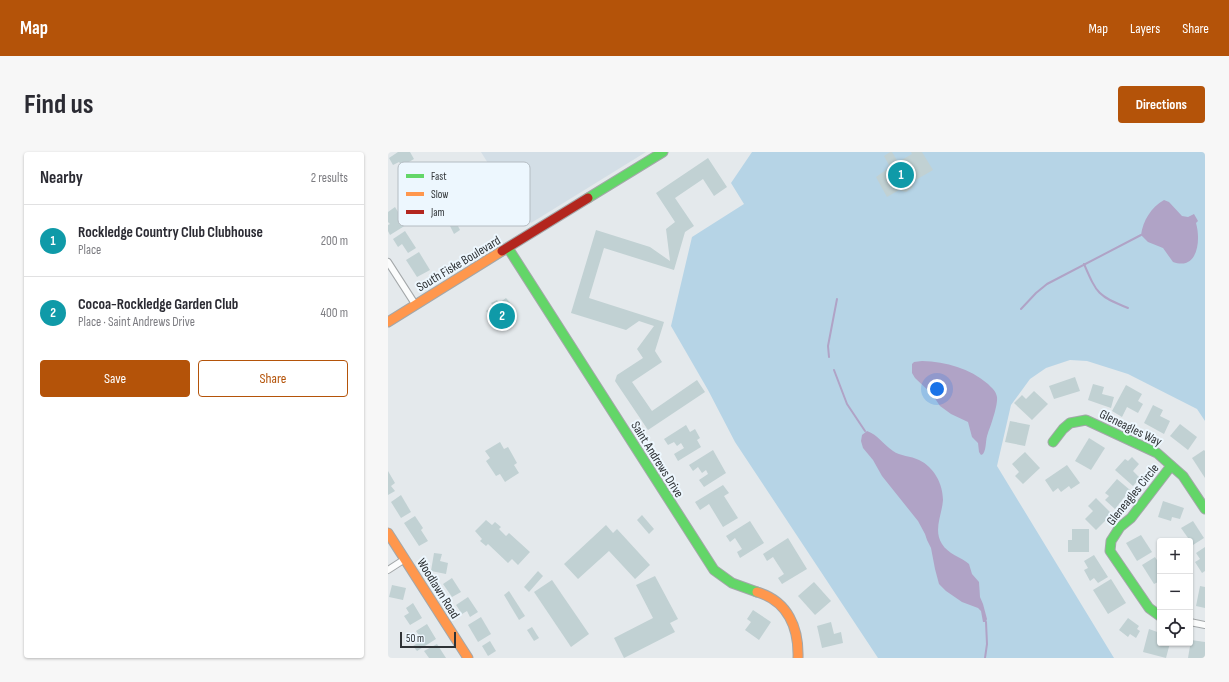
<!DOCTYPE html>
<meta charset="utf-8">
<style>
body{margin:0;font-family:"Sofia Sans Condensed",sans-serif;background:#f7f7f7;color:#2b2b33}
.controls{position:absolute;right:12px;bottom:12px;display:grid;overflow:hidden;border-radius:4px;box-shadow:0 1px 3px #0004}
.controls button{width:36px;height:36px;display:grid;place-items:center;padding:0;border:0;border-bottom:1px solid #e1e1e2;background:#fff;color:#2b2b33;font:20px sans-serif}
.scale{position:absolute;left:12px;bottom:10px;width:56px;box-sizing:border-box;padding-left:4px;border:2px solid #2f3336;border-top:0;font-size:11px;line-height:14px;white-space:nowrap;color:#2f3336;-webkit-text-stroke:3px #edf7fe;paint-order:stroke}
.you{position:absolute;left:549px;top:237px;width:14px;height:14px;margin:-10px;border:3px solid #fff;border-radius:50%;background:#1a73e8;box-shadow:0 0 0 6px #1a73e833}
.badge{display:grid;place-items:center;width:26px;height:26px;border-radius:50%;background:#b45309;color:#fff;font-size:13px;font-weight:700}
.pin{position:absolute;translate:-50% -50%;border:2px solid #fff;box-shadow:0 1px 4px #0006}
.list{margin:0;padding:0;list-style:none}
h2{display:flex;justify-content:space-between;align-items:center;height:52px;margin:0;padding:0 16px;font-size:17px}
h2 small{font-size:13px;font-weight:400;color:#7c7c81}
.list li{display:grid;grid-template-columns:26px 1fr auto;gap:12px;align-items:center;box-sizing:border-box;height:72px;padding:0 16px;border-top:1px solid #e1e1e2}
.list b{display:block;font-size:15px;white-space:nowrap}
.list p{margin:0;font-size:13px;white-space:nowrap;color:#7c7c81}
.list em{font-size:13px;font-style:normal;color:#7c7c81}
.actions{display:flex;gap:8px;padding:12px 16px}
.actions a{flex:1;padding:9px 0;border:1px solid #b45309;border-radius:4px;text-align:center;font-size:14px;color:#b45309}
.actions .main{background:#b45309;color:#fff}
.icon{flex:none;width:22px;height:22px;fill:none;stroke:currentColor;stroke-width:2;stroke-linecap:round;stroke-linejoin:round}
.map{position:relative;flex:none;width:817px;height:506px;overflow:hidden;border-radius:4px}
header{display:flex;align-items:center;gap:24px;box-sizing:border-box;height:56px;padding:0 20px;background:#b45309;color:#fff}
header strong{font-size:19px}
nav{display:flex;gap:22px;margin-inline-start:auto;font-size:14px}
.intro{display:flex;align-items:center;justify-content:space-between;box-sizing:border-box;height:96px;padding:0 24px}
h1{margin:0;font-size:28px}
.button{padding:10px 18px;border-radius:4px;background:#b45309;color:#fff;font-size:14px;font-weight:700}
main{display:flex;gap:24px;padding:0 24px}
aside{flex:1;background:#fff;border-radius:4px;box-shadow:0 1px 3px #0004}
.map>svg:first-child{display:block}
.built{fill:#d3dee6}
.green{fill:#b6d4e6}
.water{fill:#b0a3c6}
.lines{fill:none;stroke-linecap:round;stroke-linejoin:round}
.stream{stroke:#b0a3c6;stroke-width:2}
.building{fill:#c1d1d3}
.street-casing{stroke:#a3a7a9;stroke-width:8}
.fast-casing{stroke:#a3a7a9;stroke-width:11}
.slow-casing{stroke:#a3a7a9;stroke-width:11}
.jam-casing{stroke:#a3a7a9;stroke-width:11}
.street{stroke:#fbfcfc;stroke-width:6}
.fast{stroke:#63d668;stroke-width:9}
.slow{stroke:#ff974d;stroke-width:9}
.jam{stroke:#b3261e;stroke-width:9}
.labels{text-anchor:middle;stroke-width:4;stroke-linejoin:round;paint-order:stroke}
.street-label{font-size:13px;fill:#2f3336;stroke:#edf7fe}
.key{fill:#edf7fe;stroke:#b4bcc2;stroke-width:1}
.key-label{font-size:11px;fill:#2f3336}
</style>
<header>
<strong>Map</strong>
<nav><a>Map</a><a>Layers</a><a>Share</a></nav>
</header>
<div class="intro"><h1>Find us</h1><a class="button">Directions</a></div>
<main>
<aside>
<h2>Nearby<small>2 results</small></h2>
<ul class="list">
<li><span class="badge" style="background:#0f9aa8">1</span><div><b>Rockledge Country Club Clubhouse</b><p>Place</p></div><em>200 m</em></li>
<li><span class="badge" style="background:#0f9aa8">2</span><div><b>Cocoa-Rockledge Garden Club</b><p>Place · Saint Andrews Drive</p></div><em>400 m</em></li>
</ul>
<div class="actions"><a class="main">Save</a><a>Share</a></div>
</aside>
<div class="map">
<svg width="817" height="506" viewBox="0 0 817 506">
<rect width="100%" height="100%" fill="#e4e9ec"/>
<!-- built -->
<polygon class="built" points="93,0 258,0 143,71 131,61"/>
<!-- green -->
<polygon class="green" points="364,0 817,0 817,269 809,257 740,222 699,209 682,208 658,216 642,227 623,253 609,314 726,506 490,506 347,290 320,238 283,174 304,85 356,52 343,31"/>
<!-- water -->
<g class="water">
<path d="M776 48 781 50 794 64 800 65 806 62 810 69 808 71C813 88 810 119 785 110L775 96 760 90 753 83C755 69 763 55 776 48Z"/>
<path d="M534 209C559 210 581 216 600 232 604 236 608 239 609 245 610 253 603 273 600 281 597 288 599 296 595 302L593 303 591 300 590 291 584 285 580 270 563 262 552 254 544 242 527 226 524 221V212L526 210Z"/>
<path d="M479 279C490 283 495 292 505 299 512 304 523 304 531 308 546 315 555 332 555 348 554 363 545 378 554 392 560 402 573 405 581 412L584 422 591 430 592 445 595 452 599 467 598 470H595L593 459 590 456 574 450 558 439 551 432 547 417 543 396 539 388 537 382 530 369 494 324 485 308 475 296 473 289 474 283Z"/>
</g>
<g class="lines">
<!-- stream -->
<g class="stream">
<path d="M696 112C709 142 710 144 740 156"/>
<polyline points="633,157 648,141 659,132 753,83"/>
<polyline points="441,205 440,194 449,147"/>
<polyline points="446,218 459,252 477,279"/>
<polyline points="597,506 599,492 598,470"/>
</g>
</g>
<!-- building -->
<g class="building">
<polygon points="10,0 22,0 26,7 14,14 11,10 5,13 1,6"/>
<polygon points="502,0 504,0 510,10 524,2 523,0 534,0 545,18 526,29 524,36 518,40 511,38 499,45 488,25 502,15 496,4"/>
<polygon points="320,6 339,35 326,44 315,27 287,46 306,74 297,80 286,118 216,96 201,146 276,170 267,199 274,210 244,230 264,259 309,228 317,240 260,278 227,229 229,223 255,206 249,197 266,174 251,169 238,178 183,161 208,78 262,95 282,109 278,77 287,70 268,41"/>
<polygon points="7,55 18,73 2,83 0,79 0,73 2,72 0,70 0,60"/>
<polygon points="68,70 72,78 66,82 62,74"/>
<polygon points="17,79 28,96 20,101 14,92 10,95 5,87"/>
<polygon points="31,100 42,118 29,125 18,108"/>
<polygon points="118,146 125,154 123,155 126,159 123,161 127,167 111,178 98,159 105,154 103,151 109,148 111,151"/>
<polygon points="687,225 692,239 666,247 661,234"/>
<polygon points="705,232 716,235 714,242 726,245 723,256 700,248"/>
<polygon points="738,233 754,242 750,249 755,252 750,261 739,255 734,265 724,259"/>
<polygon points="646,239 660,252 644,268 626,251 634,243 638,247"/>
<polygon points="765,253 775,258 772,264 782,269 776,282 756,271"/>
<polygon points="622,269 642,273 637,294 617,290"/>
<polygon points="792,272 809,285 800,298 782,284"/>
<polygon points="298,273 302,280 307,277 312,286 309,288 313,295 290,309 286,302 296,296 293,291 289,294 286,290 280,293 276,287"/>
<polygon points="701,286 717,296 703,318 687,309"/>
<polygon points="112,290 116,297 120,295 124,302 129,311 126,313 131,321 117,330 112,322 108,324 98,309 102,306 97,299"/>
<polygon points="325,298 338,321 316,335 311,328 320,322 318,318 314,321 310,315 305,319 301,313"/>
<polygon points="816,298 817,299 817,326 804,306"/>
<polygon points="637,300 652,316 635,332 627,324 631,320 624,312"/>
<polygon points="744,305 751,312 745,319 752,326 745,334 727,318 737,307 740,309"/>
<polygon points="679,313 692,331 683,337 681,334 673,340 670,336 665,340 657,328"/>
<polygon points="0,319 7,331 3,334 7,339 0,343"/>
<polygon points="729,327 742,338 727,357 717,348 721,344 717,341"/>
<polygon points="335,333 341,341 336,344 350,366 335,375 321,352 312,358 307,350"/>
<polygon points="13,343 23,360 13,366 3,350"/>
<polygon points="708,346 724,362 708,378 697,367 705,359 700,354"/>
<polygon points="775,349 796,356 792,367 784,365 783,369 770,365"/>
<polygon points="254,363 266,377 261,382 249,368"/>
<polygon points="27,364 35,376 33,378 40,389 31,394 16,371"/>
<polygon points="98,368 104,373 107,370 113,375 111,377 118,384 121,381 142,400 130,413 124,407 120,411 100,392 98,394 92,389 94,387 87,379"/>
<polygon points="362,369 376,391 352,406 349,400 354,397 347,386 342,390 338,384"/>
<polygon points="805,369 816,386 805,393 793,376"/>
<polygon points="218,373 225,381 229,377 262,413 247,427 221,399 190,427 176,412"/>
<polygon points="684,377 701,377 701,400 680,400 680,388 684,388"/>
<polygon points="753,383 764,400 749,409 738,391"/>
<polygon points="400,386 419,417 394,432 390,426 396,422 385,405 379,409 375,402"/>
<polygon points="817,395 817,419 814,421 807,410 812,407 808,401"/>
<polygon points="46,401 54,402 52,409 60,411 58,422 43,419"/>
<polygon points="706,403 720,425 710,431 706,426 702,429 696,418 700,416 696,409"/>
<polygon points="767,405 772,413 772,429 766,432 754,413"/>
<polygon points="150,419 155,424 141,440 136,435"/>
<polygon points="267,424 290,467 282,471 287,480 236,506 226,486 265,466 248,433"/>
<polygon points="64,426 73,440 64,445 55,432"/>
<polygon points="723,427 738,451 720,462 705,438"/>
<polygon points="164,428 201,482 183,495 146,440"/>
<polygon points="426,430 443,449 427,463 410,444"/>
<polygon points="4,433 18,436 15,448 1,445"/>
<polygon points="812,434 817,435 817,456 808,454"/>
<polygon points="121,439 137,464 131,468 116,443"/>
<polygon points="80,445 90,460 82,465 79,459 74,462 68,453"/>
<polygon points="25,451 34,466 22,473 16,464 21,461 18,456"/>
<polygon points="365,458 383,470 371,488 357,478 363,470 359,467"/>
<polygon points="93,465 103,482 90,490 80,473"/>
<polygon points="740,466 751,474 749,477 752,479 748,486 742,482 740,485 731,478"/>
<polygon points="443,470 446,482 453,480 455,491 434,496 429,474"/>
<polygon points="39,472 48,487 29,499 25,494 34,488 28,479"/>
<polygon points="144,475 151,486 146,489 139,478"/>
<polygon points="761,477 772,481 772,491 782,491 778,506 755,500"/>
<polygon points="803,488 817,490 817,506 800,506"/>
<polygon points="102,489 108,499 100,504 94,494"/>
<polygon points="49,492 58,506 41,506 36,499"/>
</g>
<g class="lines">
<defs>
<g id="street">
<polyline points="0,110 27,152"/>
<polyline points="0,418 17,407"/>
<polyline points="802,470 817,473"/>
</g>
<g id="fast">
<polyline points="200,46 275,0"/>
<polyline points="120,96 326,418 344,431 369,440"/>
<polyline points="665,290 675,277 682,271 698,268 769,301 795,324 817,357"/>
<polyline points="772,464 761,456 722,399 723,389 732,375 743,366 783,314"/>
</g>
<g id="slow">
<polyline points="0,170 114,99"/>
<polyline points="0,381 80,506"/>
<path d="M369 440C400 449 411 476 410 506"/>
</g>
<polyline id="jam" points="114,99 200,46"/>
</defs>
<!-- street casing -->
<use href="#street" class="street-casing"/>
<!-- fast casing -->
<use href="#fast" class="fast-casing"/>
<!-- slow casing -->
<use href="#slow" class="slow-casing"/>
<!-- jam casing -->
<use href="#jam" class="jam-casing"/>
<!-- street -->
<use href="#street" class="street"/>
<!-- fast -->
<use href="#fast" class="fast"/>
<!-- slow -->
<use href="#slow" class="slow"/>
<!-- jam -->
<use href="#jam" class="jam"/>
</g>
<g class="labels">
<!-- street labels -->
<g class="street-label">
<text transform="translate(70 111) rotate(-31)" y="5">South Fiske Boulevard</text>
<text transform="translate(743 275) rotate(26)" y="5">Gleneagles Way</text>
<text transform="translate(270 307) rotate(58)" y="5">Saint Andrews Drive</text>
<text transform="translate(744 342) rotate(-51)" y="5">Gleneagles Circle</text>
<text transform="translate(51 436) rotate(58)" y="5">Woodlawn Road</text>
</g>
</g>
<!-- legend -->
<rect x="10" y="10" width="132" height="64" rx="6" class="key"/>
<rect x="18" y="22" width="18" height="4" fill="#63d668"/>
<rect x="18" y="40" width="18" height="4" fill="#ff974d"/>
<rect x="18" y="58" width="18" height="4" fill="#b3261e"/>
<g class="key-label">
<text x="43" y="28">Fast</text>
<text x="43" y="46">Slow</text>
<text x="43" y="64">Jam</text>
</g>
</svg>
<div class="controls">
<button>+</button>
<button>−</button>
<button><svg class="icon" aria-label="locate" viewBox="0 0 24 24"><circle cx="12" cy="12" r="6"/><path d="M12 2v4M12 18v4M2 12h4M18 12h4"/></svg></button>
</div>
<div class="scale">50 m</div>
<div class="you"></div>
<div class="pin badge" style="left:513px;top:23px;background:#0f9aa8">1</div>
<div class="pin badge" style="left:114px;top:164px;background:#0f9aa8">2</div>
</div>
</main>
